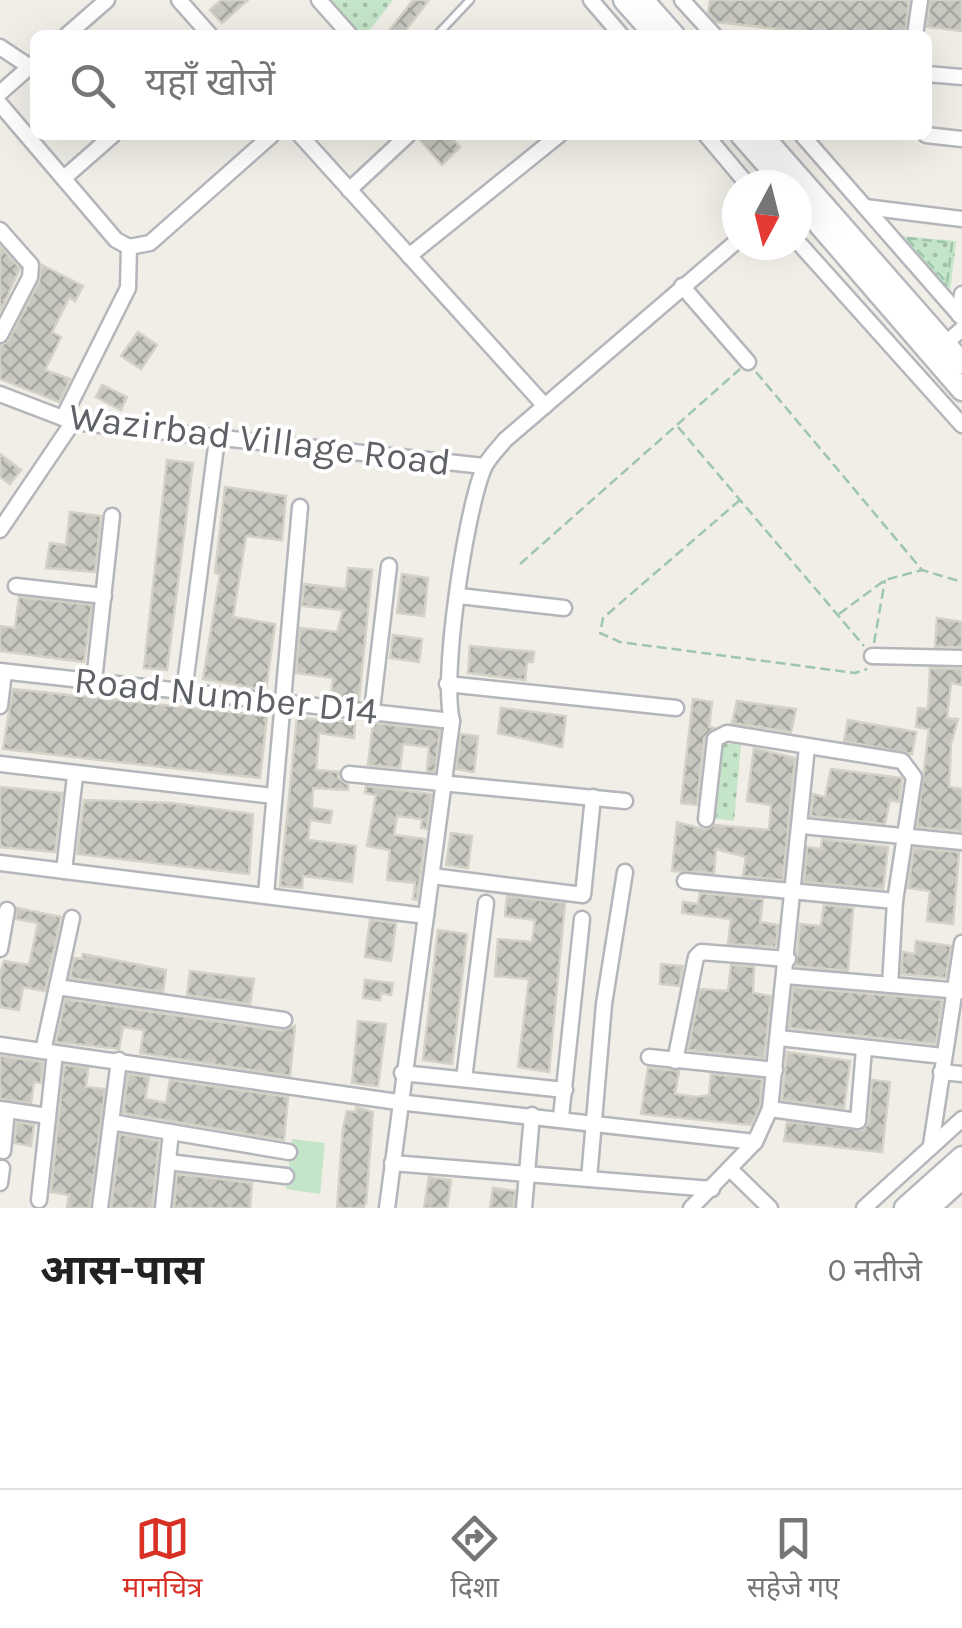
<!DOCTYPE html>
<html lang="hi">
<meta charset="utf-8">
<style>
body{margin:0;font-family:Karla,"Noto Sans Devanagari",sans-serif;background:#f2f2f2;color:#222}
.compass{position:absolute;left:722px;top:170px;width:90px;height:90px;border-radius:50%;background:#fff;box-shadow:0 10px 40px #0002;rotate:187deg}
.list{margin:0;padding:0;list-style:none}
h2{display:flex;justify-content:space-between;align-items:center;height:130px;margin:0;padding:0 40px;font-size:42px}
h2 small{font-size:32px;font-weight:400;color:#767676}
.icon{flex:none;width:55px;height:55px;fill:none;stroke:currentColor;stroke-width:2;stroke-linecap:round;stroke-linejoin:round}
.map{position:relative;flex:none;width:962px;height:1208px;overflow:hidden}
.search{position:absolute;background:#fff;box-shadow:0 10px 40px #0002;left:30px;right:30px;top:30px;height:110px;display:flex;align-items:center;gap:25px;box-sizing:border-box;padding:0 35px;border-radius:15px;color:#767676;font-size:38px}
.sheet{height:280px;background:#fff}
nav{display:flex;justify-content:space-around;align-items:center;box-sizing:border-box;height:140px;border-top:2px solid #e0e0e0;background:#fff;font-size:28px;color:#767676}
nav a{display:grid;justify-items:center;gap:5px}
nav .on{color:#d93025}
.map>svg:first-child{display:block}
.green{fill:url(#green-dots)}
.pitch{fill:#c5e5c8}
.building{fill:url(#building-cross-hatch);stroke:#d4d1c6;stroke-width:2.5}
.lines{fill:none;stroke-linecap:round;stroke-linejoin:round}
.service-casing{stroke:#b4b6bb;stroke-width:11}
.minor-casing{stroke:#b4b6bb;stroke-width:19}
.secondary-casing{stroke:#b5b8bd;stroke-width:25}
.path{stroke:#9ec6ad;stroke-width:2.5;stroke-dasharray:10 5;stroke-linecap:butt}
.service{stroke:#fff;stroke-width:6}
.minor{stroke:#fff;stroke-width:14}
.secondary{stroke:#fff;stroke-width:20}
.labels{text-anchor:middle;stroke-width:8;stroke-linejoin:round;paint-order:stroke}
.street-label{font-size:38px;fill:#5e6166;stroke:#fff}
</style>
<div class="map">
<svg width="962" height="1208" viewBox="0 0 962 1208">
<defs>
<pattern id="green-dots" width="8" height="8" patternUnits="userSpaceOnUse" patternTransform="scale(2.5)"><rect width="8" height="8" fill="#c5e5c8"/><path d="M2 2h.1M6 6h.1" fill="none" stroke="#a3bda6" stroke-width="1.8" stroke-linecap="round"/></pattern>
<pattern id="building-cross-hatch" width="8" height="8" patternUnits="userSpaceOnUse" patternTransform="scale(2.5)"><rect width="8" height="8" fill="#c8c8c1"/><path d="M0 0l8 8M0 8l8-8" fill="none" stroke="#a6a6a1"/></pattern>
</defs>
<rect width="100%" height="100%" fill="#f0eee7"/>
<!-- green -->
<g class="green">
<polygon points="325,0 393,0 366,35 356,35"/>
<polygon points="900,236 956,241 950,293"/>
<polygon points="721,743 741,745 734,821 712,818"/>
</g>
<!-- pitch -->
<polygon class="pitch" points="292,1139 325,1143 320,1194 286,1189"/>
<!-- building -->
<g class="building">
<polygon points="221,0 248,0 222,23 210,10"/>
<polygon points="413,0 429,0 402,35 386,35"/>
<polygon points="710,0 909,0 905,35 832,35 716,22 708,13"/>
<polygon points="930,0 962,0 962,31 927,27"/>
<polygon points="425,135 449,135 460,147 442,165 419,139"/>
<polygon points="0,246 20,268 0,312"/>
<polygon points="42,265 83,286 75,301 69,298 52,332 61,337 45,370 70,379 59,402 0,379 0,346 9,340 39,282"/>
<polygon points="138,332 157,345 141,369 121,356"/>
<polygon points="102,385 127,397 121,410 96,397"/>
<polygon points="0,454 21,470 10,484 0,477"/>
<polygon points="167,460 193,463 167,670 144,668"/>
<polygon points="225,487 286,496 282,540 246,536 233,617 275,624 266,690 203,679 220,574 215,573"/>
<polygon points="70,512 101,516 95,572 46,568 50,543 66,545"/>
<polygon points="348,568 372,570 359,700 331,697 333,678 296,673 300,628 337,632 343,610 302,606 304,584 346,589"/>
<polygon points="402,574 428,578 424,616 397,613"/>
<polygon points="19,597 92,605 84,662 0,651 0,626 15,628"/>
<polygon points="937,618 962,622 962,647 935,647"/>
<polygon points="393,635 422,639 419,662 390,658"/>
<polygon points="470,646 534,652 533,662 527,662 525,680 468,673"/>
<polygon points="930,668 962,669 962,685 951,683 947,718 958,719 951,744 949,787 962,789 962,831 917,827 929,729 916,727 918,708 928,709"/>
<polygon points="13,689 267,716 260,778 3,749"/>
<polygon points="693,699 712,702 709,727 714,728 704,738 697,805 681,803"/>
<polygon points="737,701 796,709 791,732 732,723"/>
<polygon points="501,708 566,716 562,747 498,733"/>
<polygon points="297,718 355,722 354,738 319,733 316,770 339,772 338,778 348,785 348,790 313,788 312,808 332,811 330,823 310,820 308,840 356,846 352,882 303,876 302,888 280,886"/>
<polygon points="848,720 916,732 912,754 844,741"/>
<polygon points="373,723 440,730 435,772 427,771 429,747 403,744 400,768 368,765"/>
<polygon points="461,734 478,736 474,772 456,769"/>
<polygon points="754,748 795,758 783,880 743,876 746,857 716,849 714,873 672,871 677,822 706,830 715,825 769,830 771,805 747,801"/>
<polygon points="831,769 902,778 899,802 890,800 885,824 811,816 813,794 825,797"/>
<polygon points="366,786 432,794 427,829 421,828 422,819 397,816 394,835 425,839 417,900 413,899 415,883 387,880 390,850 367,846 376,795 365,793"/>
<polygon points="0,787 62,793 55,852 0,847"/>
<polygon points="84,800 172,803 253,814 249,874 77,854"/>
<polygon points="451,833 472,836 468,868 446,865"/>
<polygon points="822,839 888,847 883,889 804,882 807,847 821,849"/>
<polygon points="914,848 959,852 953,924 927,921 930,891 908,888"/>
<polygon points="700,893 763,899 760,922 778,925 776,947 728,944 731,919 682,913 683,902 698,904"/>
<polygon points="507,896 565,903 549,1072 518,1067 529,979 495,976 498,939 532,942 535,920 505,916"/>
<polygon points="824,905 853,908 848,971 796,966 800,924 821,926"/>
<polygon points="17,908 61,917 45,991 23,987 19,1010 0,1007 0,974 4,961 29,965 38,923 16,919"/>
<polygon points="370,920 396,923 391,961 365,957"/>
<polygon points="438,930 467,934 452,1064 423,1060"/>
<polygon points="916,941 951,946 946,978 901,974 903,952 915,954"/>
<polygon points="83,954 166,970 163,992 70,978 74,958 82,959"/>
<polygon points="661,964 683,966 679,986 660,984"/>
<polygon points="731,965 754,967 753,993 771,996 764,1058 688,1050 700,989 728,991"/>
<polygon points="190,971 254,979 250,1004 187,995"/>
<polygon points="365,980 393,983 391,995 381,993 380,1000 363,998"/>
<polygon points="793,987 942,1000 936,1044 789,1028"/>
<polygon points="65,999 282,1031 295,1026 290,1076 140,1053 144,1030 123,1027 119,1049 56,1042"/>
<polygon points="358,1021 386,1024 378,1086 352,1083"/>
<polygon points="787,1052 850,1061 844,1108 782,1100"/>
<polygon points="0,1056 43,1062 41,1083 34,1082 31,1103 0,1099"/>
<polygon points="64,1065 88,1068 86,1087 105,1089 90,1208 67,1208 69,1195 51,1192"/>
<polygon points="648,1068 679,1071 675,1094 697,1097 709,1095 711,1074 762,1079 760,1106 751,1125 641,1114"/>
<polygon points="128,1074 149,1077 145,1099 166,1103 170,1080 288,1097 284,1140 123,1113"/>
<polygon points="872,1080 890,1082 882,1152 784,1141 787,1122 863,1130 869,1122"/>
<polygon points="356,1107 373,1112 366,1203 363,1208 337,1208 343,1128 347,1111 356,1112"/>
<polygon points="17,1122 34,1125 31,1146 14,1143"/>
<polygon points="120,1134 159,1141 152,1208 111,1208"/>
<polygon points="177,1174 252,1183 250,1208 174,1208"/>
<polygon points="429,1177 451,1180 447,1208 424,1208"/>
<polygon points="493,1188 515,1191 513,1208 490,1208"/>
</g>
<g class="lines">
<defs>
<polyline id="service" points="437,35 470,0"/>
<g id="minor">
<polyline points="179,0 210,35"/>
<polyline points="319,0 350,35"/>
<polyline points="591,0 621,35"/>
<polyline points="682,0 714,35"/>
<polyline points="67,35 107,0"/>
<polyline points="915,35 920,0"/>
<polyline points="0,47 30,67"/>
<polyline points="927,74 962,77"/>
<polyline points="0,93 35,62"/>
<polyline points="0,104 116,240 129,247 150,243 272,135"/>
<polyline points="300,135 545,406"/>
<polyline points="706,135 748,185"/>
<polyline points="802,135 962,318"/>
<polyline points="926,135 962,139"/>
<polyline points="64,178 113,135"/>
<polyline points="349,190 408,135"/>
<polyline points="865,207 962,219"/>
<polyline points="0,230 31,265 30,277 0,335"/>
<polyline points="797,241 962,425"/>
<polyline points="409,256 559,135"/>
<polyline points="682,286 748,362"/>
<polyline points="959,315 962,294"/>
<polyline points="940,348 962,329"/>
<polyline points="0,394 73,422 484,466"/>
<polyline points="63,418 128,288 129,247"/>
<polyline points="0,530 73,422"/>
<polyline points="16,586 104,596"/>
<polyline points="459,596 564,608"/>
<polyline points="872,656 962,658"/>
<polyline points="0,671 452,721"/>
<polyline points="94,681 112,516"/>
<polyline points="447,684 676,708"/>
<polyline points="184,692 217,439"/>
<polyline points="0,706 4,672"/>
<polyline points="372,710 389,566"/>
<polyline points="0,764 273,796"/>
<polyline points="349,774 625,801"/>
<polyline points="706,819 715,739 727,733 902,761 914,777 895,901 890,985"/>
<polyline points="802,826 962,842"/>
<polyline points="0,863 426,916"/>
<polyline points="64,871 75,776"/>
<polyline points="432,876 583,895 593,797"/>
<polyline points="685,881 895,901"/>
<polyline points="266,894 300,507"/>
<polyline points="0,949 7,910"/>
<polyline points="786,976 961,991"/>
<polyline points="57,987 284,1020"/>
<polyline points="779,1038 943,1056"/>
<polyline points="0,1045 398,1102 755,1142"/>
<polyline points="43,1051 72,918"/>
<polyline points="649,1057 775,1070"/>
<polyline points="675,1061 696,957 701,952 788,959"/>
<polyline points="941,1072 962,1074"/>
<polyline points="402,1073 565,1090"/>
<polyline points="464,1079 486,903"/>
<polyline points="0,1109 48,1116"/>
<polyline points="770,1109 858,1121 864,1049"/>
<polyline points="561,1117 582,919"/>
<polyline points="111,1122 289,1152"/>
<polyline points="931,1145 962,943"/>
<polyline points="3,1151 7,1110"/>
<polyline points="168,1162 286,1176"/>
<polyline points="392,1163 712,1189"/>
<polyline points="731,1170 770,1208"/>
<polyline points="589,1179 604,1004 625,872"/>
<polyline points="0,1183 2,1168"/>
<polyline points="39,1200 55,1053"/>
<polyline points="100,1208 119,1060"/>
<polyline points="163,1208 171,1132"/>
<path d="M387 1208 452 721C441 676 465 516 483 470 487 459 498 449 505 440L737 241"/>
<polyline points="524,1208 532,1115"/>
<polyline points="691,1208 755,1142 770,1109 807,747"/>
<polyline points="864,1208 962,1119"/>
</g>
<g id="secondary">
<polyline points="624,0 655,35"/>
<polyline points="643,0 674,35"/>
<polyline points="741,135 785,185"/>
<polyline points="762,135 962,363"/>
<polyline points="797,199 962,390"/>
<polyline points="905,1208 962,1157"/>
<polyline points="929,1208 962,1178"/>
</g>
</defs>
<!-- service casing -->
<use href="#service" class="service-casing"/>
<!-- minor casing -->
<use href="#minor" class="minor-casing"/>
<!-- secondary casing -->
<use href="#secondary" class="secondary-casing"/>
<!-- path -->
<g class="path">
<polygon points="907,238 952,243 947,283"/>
<polyline points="756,372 922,570 962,582"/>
<polyline points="678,427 864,646"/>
<polyline points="740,500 603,618 600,633 620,642 855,673 867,669"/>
<polyline points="520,564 740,369"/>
<polyline points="839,614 885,580 922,570"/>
<polyline points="874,643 885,580"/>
</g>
<!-- service -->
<use href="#service" class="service"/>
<!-- minor -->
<use href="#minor" class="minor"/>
<!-- secondary -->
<use href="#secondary" class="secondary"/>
</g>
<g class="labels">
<!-- street labels -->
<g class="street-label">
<text transform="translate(260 439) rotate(7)" y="13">Wazirbad Village Road</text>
<text transform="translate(226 695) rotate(6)" y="13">Road Number D14</text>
</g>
</g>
</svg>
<svg class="compass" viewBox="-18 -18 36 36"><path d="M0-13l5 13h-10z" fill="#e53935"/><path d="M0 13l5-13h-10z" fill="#767676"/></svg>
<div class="search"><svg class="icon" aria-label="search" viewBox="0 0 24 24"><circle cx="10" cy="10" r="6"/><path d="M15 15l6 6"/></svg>यहाँ खोजें</div>
</div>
<section class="sheet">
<h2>आस-पास<small>0 नतीजे</small></h2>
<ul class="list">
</ul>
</section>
<nav>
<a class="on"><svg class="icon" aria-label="map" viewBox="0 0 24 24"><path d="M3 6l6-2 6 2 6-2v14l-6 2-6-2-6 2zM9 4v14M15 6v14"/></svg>मानचित्र</a>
<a><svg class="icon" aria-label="directions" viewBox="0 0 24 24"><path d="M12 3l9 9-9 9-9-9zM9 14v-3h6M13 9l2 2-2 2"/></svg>दिशा</a>
<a><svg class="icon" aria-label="saved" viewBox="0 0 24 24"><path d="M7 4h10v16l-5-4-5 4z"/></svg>सहेजे गए</a>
</nav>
